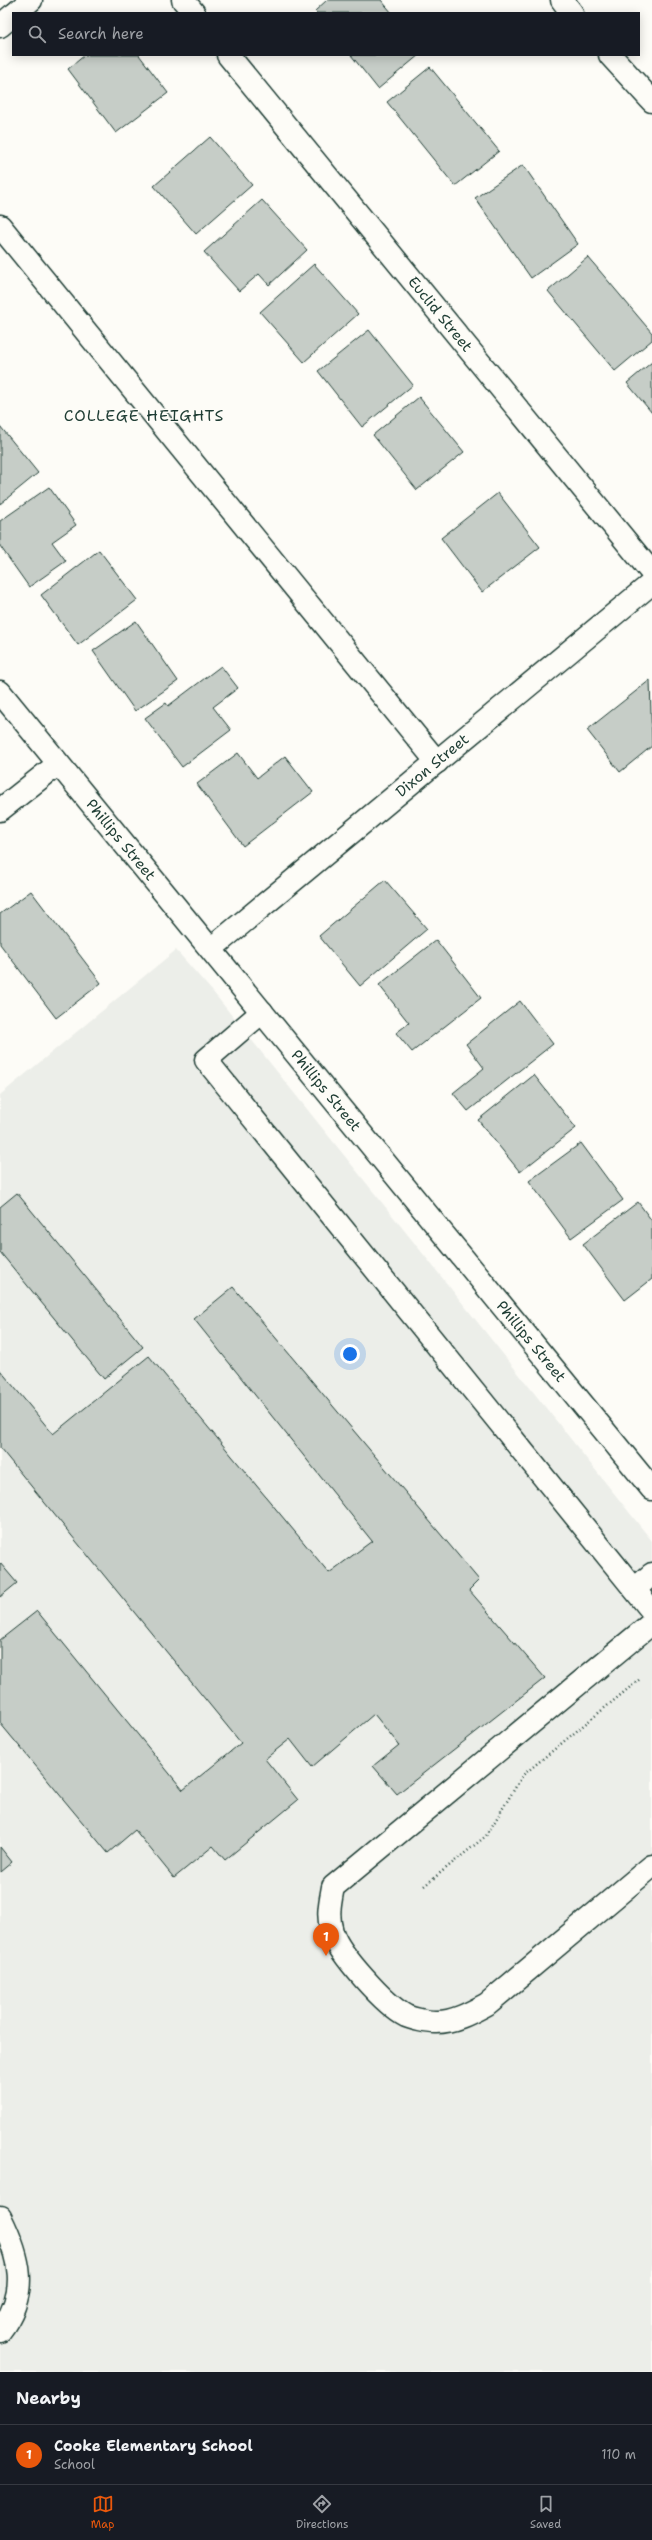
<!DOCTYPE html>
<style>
body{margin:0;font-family:"Shantell Sans",sans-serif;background:#20242c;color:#f1f3f6}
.you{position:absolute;left:350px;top:1354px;width:14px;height:14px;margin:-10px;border:3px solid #fff;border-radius:50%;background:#1a73e8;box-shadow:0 0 0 6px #1a73e833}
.badge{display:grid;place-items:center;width:26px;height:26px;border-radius:50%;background:#ea580c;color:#fff;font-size:13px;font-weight:700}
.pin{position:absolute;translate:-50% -33px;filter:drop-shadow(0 1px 2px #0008)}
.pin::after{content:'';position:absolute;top:21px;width:14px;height:12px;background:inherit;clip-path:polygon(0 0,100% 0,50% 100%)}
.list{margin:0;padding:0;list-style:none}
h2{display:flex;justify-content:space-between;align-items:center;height:52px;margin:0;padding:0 16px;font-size:17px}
h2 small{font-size:13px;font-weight:400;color:#9ea1a6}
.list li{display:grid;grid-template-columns:26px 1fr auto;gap:12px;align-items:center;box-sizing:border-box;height:60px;padding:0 16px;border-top:1px solid #363941}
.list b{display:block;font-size:15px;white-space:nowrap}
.list p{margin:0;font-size:13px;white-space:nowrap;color:#9ea1a6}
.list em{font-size:13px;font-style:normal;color:#9ea1a6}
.icon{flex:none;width:22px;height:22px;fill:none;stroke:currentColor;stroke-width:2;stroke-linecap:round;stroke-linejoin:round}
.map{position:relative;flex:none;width:652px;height:2372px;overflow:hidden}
.search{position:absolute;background:#171b24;box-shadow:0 2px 10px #0003;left:12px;right:12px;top:12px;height:44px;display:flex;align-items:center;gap:10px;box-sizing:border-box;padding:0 14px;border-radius:0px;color:#9ea1a6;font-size:15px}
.sheet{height:112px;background:#171b24}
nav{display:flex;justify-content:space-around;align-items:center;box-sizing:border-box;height:56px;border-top:1px solid #363941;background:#171b24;font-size:11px;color:#9ea1a6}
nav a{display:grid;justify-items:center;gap:2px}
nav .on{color:#ea580c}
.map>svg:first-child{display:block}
.built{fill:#eceee9}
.building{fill:#c6cdc7;stroke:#1f3d34}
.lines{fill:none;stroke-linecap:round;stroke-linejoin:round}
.minor-casing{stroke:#1f3d34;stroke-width:25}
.path{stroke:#1f3d34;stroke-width:2.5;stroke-dasharray:1 3;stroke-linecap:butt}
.minor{stroke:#fdfcf7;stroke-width:22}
.labels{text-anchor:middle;stroke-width:3;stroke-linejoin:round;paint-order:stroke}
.street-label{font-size:15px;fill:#1f3d34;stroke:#fdfcf7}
.neighbourhood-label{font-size:16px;letter-spacing:1px;fill:#1f3d34;stroke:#fdfcf7}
</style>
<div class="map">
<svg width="652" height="2372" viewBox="0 0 652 2372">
<rect width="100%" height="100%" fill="#fdfcf7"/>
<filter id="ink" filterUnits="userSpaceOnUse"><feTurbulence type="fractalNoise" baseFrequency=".025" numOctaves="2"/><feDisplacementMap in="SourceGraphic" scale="8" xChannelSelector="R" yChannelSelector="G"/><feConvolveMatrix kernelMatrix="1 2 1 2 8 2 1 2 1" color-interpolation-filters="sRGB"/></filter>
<g filter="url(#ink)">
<!-- built -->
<polygon class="built" points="176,950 213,992 428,1260 652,1541 652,2372 0,2372 0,1095"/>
<!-- building -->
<g class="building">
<polygon points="327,0 381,0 392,13 317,13 315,11"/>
<polygon points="85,55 139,55 168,93 116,133 68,69"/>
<polygon points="351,55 419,55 378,89"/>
<polygon points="430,67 499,151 455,186 387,102"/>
<polygon points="210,137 252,185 196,234 154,186"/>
<polygon points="523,165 578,244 531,278 475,198"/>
<polygon points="262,200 307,250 269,285 259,274 239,291 204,252"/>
<polygon points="588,257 652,333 652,340 615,371 548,291"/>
<polygon points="314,264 358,314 304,362 260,312"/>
<polygon points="369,330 413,385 362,427 318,371"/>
<polygon points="652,362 652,413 627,383"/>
<polygon points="419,397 464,452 417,490 373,435"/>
<polygon points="0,426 38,473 0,504"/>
<polygon points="49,487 76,525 52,542 66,561 29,587 0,546 0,521"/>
<polygon points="498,493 540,547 482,592 441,538"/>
<polygon points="99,550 137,600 78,645 41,595"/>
<polygon points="136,621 178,681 135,711 93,651"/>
<polygon points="221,666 238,688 213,707 231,730 182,767 145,718 166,703 168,706"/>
<polygon points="650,680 652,746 620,772 587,730"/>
<polygon points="238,753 257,778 285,756 313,792 243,846 197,784"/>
<polygon points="385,880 427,929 360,986 319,936"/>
<polygon points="31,891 101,983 56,1018 0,944 0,914"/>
<polygon points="436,940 481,998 412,1052 396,1033 409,1023 379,985"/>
<polygon points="520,1001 553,1044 468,1111 453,1093 484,1068 466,1044"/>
<polygon points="534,1075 576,1128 520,1172 478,1120"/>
<polygon points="581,1143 623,1200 571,1238 529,1181"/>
<polygon points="17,1193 143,1347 104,1379 0,1252 0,1207"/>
<polygon points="638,1202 652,1221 652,1279 625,1300 583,1244"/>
<polygon points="233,1287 479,1580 469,1590 545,1678 397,1794 373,1766 399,1745 374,1714 312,1767 290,1739 265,1759 298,1800 225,1860 213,1846 174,1878 135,1830 108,1853 0,1723 0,1640 37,1611 183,1790 241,1743 0,1448 0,1370 53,1434 149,1356 329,1573 372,1541 194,1319"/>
<polygon points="0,1563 17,1583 0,1597"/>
<polygon points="0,1847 12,1862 0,1872"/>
</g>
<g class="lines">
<defs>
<g id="minor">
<polyline points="183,0 194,13"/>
<polyline points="562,0 572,13"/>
<polyline points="16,13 31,0"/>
<polyline points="0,26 13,15"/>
<path id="s1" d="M228 55 652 573"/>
<polyline points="610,55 652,101"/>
<polyline points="0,226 437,762"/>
<path id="s2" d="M0 692 652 1489"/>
<polyline points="0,810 58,764"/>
<path id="s3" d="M212 948 652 583"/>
<polyline points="262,1012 206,1060 652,1611"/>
<polyline points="635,1589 652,1574"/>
<path d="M652 1623 333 1887C330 1903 327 1916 332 1932 339 1954 385 2005 406 2016 413 2019 427 2022 435 2022 453 2023 472 2012 487 2004L652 1866"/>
<path d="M0 2217C20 2257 30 2292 0 2331"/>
</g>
</defs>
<!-- minor casing -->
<use href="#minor" class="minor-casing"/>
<!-- path -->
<polyline class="path" points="424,1886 486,1836 523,1775 640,1679"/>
<!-- minor -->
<use href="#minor" class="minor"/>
</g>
</g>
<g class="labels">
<!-- street labels -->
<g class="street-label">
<text dy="5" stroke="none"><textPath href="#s1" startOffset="335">Euclid Street</textPath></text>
<text dy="5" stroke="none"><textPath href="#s3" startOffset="286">Dixon Street</textPath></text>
<text dy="5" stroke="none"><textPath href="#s2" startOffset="191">Phillips Street</textPath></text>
<text dy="5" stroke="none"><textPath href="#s2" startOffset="515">Phillips Street</textPath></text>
<text dy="5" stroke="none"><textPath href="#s2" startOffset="839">Phillips Street</textPath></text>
</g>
<!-- neighbourhood labels -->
<g class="neighbourhood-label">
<text x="144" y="421">COLLEGE HEIGHTS</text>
</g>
</g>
</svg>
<div class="you"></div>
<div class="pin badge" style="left:326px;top:1956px">1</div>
<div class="search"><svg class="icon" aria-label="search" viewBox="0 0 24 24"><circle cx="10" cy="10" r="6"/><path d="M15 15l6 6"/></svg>Search here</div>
</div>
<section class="sheet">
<h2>Nearby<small></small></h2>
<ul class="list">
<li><span class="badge">1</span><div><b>Cooke Elementary School</b><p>School</p></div><em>110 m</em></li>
</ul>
</section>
<nav>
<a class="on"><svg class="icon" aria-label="map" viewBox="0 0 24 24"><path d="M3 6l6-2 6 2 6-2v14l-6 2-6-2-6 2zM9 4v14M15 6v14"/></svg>Map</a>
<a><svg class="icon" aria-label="directions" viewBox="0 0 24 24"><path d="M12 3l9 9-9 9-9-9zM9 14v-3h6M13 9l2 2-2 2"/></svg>Directions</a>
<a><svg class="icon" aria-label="saved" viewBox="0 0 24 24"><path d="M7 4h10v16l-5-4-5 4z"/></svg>Saved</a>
</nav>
